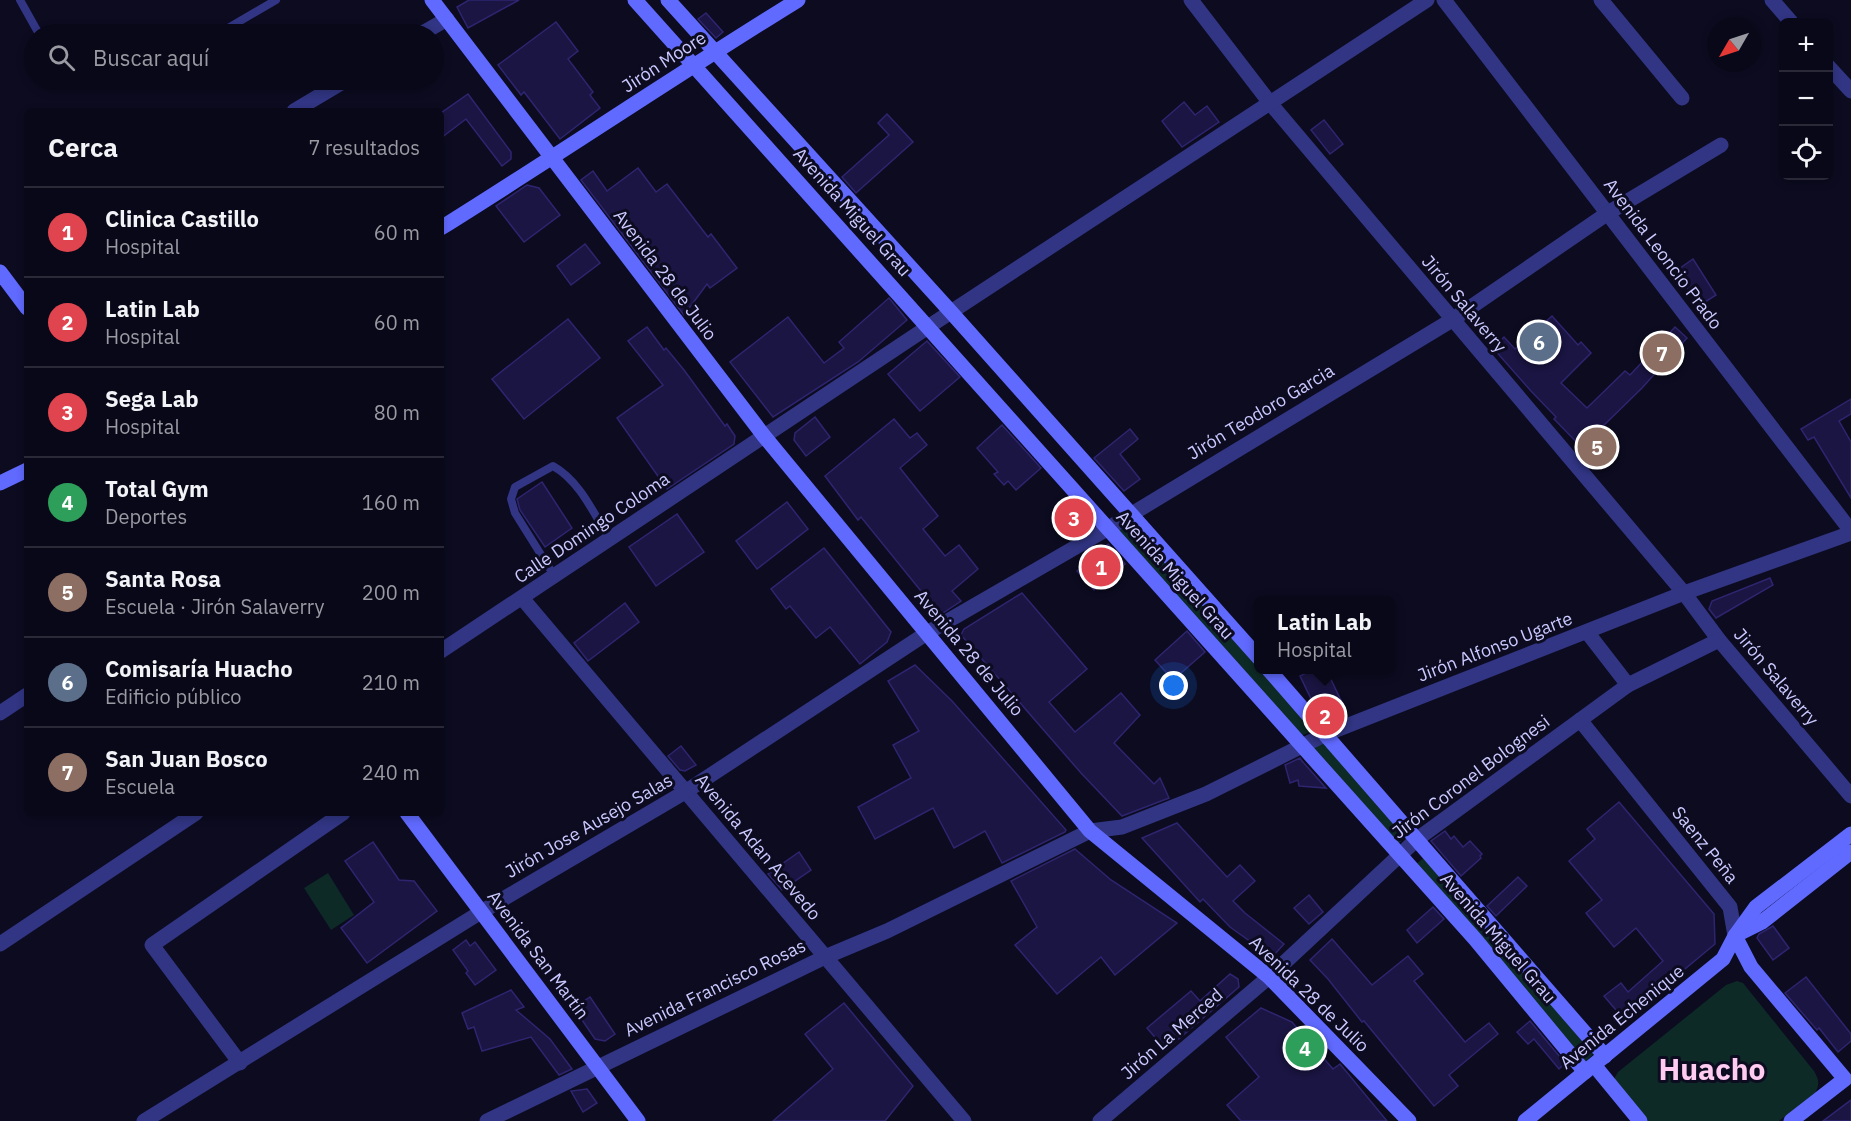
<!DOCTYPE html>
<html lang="es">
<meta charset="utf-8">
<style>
body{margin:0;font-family:"IBM Plex Sans",sans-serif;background:#171625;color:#f1f3f6}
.controls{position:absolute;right:18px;top:18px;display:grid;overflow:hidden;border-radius:9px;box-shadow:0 3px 9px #0003}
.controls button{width:54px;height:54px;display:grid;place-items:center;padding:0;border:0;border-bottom:2px solid #292937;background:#090818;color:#f1f3f6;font:30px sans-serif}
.compass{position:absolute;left:1707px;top:18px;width:54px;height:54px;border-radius:50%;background:#090818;box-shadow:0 3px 9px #0003;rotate:231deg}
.you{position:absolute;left:1174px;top:686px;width:21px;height:21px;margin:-15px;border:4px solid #fff;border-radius:50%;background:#1a73e8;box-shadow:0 0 0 9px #1a73e833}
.badge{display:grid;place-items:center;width:39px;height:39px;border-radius:50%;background:#2563eb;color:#fff;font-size:20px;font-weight:700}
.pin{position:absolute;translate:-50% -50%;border:3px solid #fff;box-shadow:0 2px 6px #0006}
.popup{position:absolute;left:1254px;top:596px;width:141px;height:78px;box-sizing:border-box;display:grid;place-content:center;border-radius:9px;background:#090818;filter:drop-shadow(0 2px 4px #0005);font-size:20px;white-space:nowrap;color:#999aa2}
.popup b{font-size:22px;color:#f1f3f6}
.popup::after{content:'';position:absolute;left:50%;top:100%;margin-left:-12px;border:12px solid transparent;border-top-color:#090818}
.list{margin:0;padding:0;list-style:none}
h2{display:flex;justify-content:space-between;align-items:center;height:78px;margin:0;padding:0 24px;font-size:26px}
h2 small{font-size:20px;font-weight:400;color:#999aa2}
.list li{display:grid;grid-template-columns:39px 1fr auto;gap:18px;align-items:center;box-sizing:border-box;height:90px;padding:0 24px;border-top:2px solid #292937}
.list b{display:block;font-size:22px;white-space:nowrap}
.list p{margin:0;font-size:20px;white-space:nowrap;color:#999aa2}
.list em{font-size:20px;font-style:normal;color:#999aa2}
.icon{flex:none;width:33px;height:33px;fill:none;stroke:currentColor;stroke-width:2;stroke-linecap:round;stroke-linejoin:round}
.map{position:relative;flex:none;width:1851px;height:1121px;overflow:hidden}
.search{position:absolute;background:#090818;box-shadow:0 3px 9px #0003;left:24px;top:24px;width:420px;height:66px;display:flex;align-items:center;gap:15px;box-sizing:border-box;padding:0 21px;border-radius:33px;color:#999aa2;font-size:22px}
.panel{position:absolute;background:#090818;box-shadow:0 3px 9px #0003;left:24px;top:108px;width:420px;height:708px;border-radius:9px}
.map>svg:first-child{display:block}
.green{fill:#0d2a27}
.building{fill:#1a1542;stroke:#2e2570;stroke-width:1.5}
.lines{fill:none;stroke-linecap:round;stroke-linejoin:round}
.lane{stroke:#313583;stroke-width:8}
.street{stroke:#313583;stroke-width:15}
.secondary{stroke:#606aff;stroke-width:15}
.labels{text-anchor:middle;stroke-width:6;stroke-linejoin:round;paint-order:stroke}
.street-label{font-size:18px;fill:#cbc9ff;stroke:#0c0b20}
.town-label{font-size:30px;font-weight:bold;fill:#ffcbf1;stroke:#0c0b20}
</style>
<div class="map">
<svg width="1851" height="1121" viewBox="0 0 1851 1121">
<rect width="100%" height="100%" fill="#0c0b20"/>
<!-- green -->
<g class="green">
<polygon points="1130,520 1259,663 1259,670 1265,670 1319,729 1300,736 1115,530"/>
<polygon points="1326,740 1406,837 1398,844 1311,749"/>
<polygon points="1426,856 1595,1052 1584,1064 1415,865"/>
<polygon points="328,873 354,915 331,930 304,888"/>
<path d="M1737 981 1743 983 1814 1071C1819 1080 1820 1084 1815 1093L1779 1121H1646L1615 1083V1077L1618 1072 1726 985Z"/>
</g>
<!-- building -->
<g class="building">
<polygon points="469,0 519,0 468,28 457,7"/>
<polygon points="706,13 723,32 716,38 698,19"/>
<polygon points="556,22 578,51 568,59 593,92 590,95 600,108 560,139 524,92 521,95 498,65"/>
<polygon points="468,94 511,152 511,159 502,166 466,119 441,138 441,113"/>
<polygon points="1184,102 1195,115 1207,106 1219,122 1182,147 1162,121"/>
<polygon points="887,114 913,142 856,193 842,177 889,135 878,123"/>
<polygon points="1324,120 1343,144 1330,154 1311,130"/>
<polygon points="638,168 656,192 667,184 708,237 711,234 737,268 710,288 707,284 684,315 581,180 593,171 607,191"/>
<polygon points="527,185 539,188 560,215 524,242 496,206"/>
<polygon points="585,244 600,263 571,285 557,266"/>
<polygon points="1693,259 1716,295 1699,306 1676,271"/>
<polygon points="889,298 907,320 858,362 773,417 730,362 788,317 824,363 844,348 839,342"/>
<polygon points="1552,316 1578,345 1581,342 1591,353 1561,383 1587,408 1625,371 1630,375 1675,327 1687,338 1642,388 1598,431 1613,446 1596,462 1554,419 1556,417 1531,391 1493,348 1504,337 1515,349"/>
<polygon points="568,319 600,358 524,419 492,379"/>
<polygon points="647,327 664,350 666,348 684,370 725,426 727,424 735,436 734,444 667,489 617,418 663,385 628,341"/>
<polygon points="927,341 960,377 920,411 888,374"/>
<polygon points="1851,399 1851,414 1839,421 1851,442 1851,498 1814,437 1808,440 1801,429"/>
<polygon points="815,417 830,437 806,456 794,440 795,433"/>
<polygon points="894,419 910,438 917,433 927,445 900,468 938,516 923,529 945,556 959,545 978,569 952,591 961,601 943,613 938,612 861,517 858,520 825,476"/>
<polygon points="1002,425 1041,468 1016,490 1008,481 1004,485 994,474 998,472 977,448"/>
<polygon points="1130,429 1138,439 1120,454 1140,479 1124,491 1094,458"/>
<polygon points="542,482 572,528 545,547 520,510 517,499"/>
<polygon points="787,502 808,529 757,569 736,541"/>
<polygon points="1073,505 1086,522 1076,530 1062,514"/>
<polygon points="677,514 704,552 656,586 629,547"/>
<polygon points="1108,544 1125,564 1094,590 1077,571"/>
<polygon points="824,548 891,632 887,642 860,664 830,627 816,638 790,606 786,609 771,589"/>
<polygon points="1770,578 1773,585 1716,618 1709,609 1712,601"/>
<polygon points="1022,593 1087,669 1049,702 1075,732 1121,693 1140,715 1114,743 1154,784 1160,778 1169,798 1122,816 1081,773 961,635 964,629"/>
<polygon points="625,603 639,622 588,661 574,643"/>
<polygon points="1187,631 1205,652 1173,680 1155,660"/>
<polygon points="915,665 952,701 1066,830 1065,832 1002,863 985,831 954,848 933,808 875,839 858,807 911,778 893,745 919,731 888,681"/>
<polygon points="1314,669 1326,669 1345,709 1325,719 1316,709 1300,676"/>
<polygon points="681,746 696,765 685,771 680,770 668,756"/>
<polygon points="1300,758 1302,761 1326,788 1299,786 1298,780 1290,783 1285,765"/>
<polygon points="1619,802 1714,914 1715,944 1667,984 1668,986 1656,996 1654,994 1631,1013 1630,1011 1622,1017 1604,996 1621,983 1628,992 1663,961 1636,928 1614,947 1586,913 1602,900 1569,861 1595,839 1587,829"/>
<polygon points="1177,823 1227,877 1240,865 1255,881 1233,901 1245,913 1284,944 1272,957 1230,927 1203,899 1200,902 1142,838"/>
<polygon points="1445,831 1451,839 1454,836 1463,847 1470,841 1482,854 1480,856 1481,858 1461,876 1431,841"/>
<polygon points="373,842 399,880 414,881 437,911 367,963 341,928 374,902 345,861"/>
<polygon points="1075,849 1111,880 1177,923 1115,975 1101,957 1057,994 1015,945 1037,927 1011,881"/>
<polygon points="799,852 811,870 782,890 768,874"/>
<polygon points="1518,877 1527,886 1496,916 1487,906"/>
<polygon points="1309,895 1323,912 1309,924 1294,908"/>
<polygon points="1433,907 1444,919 1417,943 1407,930"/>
<polygon points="1773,926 1789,948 1773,960 1757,938 1759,934"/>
<polygon points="1332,939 1372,985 1408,956 1423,974 1414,981 1465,1042 1489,1023 1498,1034 1449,1075 1458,1086 1434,1106 1364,1021 1362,1022 1328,979 1310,960"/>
<polygon points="466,940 470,946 475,942 496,970 475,985 466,973 468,971 453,950"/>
<polygon points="1230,974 1238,979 1239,987 1166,1050 1147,1028 1191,991 1200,1001"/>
<polygon points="1806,977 1851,1034 1851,1041 1838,1052 1819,1028 1817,1030 1785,993"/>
<polygon points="511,990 524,1007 516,1010 550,1039 572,1069 559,1075 531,1037 482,1051 474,1027 468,1029 462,1013"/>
<polygon points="590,997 615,1034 605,1041 595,1039 574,1008"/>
<polygon points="844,1003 913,1086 885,1121 773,1121 833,1069 805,1034"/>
<polygon points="1261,1008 1292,1022 1333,1069 1340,1064 1387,1121 1241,1121 1227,1105 1259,1077 1226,1037"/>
<polygon points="1530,1021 1565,1063 1559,1069 1534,1039 1528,1044 1517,1032"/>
<polygon points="587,1089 597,1103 583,1112 571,1091"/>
<polygon points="1851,1100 1851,1121 1823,1121"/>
</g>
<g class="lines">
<!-- lane -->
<g class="lane">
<polyline points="20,0 39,34"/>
<polyline points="218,34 276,0"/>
<polyline points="141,81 143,80"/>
<path d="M555 577 515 513 511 499 515 487 553 466C580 481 594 514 610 540"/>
</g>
<!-- street -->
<g class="street">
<polyline points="1191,0 1270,103 1684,593 1719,640 1851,796"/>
<polyline points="1444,0 1851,531"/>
<polyline points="1601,0 1682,98"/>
<polyline points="1772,0 1791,22"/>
<polyline points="421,34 447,19"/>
<polyline points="1828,66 1851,91"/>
<polyline points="294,111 346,80"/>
<polyline points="522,598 964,1121"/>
<polyline points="1587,632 1628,685"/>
<polyline points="441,651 928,327 1427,0"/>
<polyline points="0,713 27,695"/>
<polyline points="1580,720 1730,907 1735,936"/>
<polyline points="0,944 196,813"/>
<polyline points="240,1063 152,945 343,813"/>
<polyline points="144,1121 481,912 685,792 927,633 1107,529 1452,320 1608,213 1721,145"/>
<polyline points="487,1121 825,957 887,931 1090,831 1122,827 1206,794 1326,734 1684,593 1851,533"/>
<polyline points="1100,1121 1269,977 1416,840 1628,685 1719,640"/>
</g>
<!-- secondary -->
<g class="secondary">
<polyline points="432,0 764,436 1090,831 1269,977 1409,1121"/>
<polyline points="635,0 1475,939 1585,1072"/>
<polyline points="668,0 951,312 1259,658"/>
<path d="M441 228C561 153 678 74 798 0"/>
<polyline points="0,272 27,308"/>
<polyline points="0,483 27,470"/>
<polyline points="1269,670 1605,1056"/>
<polyline points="407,813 638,1121"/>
<polyline points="1738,934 1762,922 1851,852"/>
<polyline points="1735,936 1751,967 1845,1079 1791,1121"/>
<polyline points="1594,1065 1640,1121"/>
<polyline points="1525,1121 1723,959 1735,936 1756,907 1851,834"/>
</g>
</g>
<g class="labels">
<!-- street labels -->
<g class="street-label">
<text transform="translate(664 62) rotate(-33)" y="6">Jirón Moore</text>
<text transform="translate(852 212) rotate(48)" y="6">Avenida Miguel Grau</text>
<text transform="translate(1663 254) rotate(53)" y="6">Avenida Leoncio Prado</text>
<text transform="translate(665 275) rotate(53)" y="6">Avenida 28 de Julio</text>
<text transform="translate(1464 304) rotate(50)" y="6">Jirón Salaverry</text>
<text transform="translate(1261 412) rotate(-31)" y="6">Jirón Teodoro Garcia</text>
<text transform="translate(592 528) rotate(-34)" y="6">Calle Domingo Coloma</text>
<text transform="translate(1175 575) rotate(48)" y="6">Avenida Miguel Grau</text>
<text transform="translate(1495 647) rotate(-21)" y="6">Jirón Alfonso Ugarte</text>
<text transform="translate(969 653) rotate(50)" y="6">Avenida 28 de Julio</text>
<text transform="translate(1776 677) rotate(50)" y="6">Jirón Salaverry</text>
<text transform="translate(1471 777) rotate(-37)" y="6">Jirón Coronel Bolognesi</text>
<text transform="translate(589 826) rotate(-30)" y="6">Jirón Jose Ausejo Salas</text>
<text transform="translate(1705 845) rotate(51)" y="6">Saenz Peña</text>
<text transform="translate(758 847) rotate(50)" y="6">Avenida Adan Acevedo</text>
<text transform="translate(1498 938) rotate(49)" y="6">Avenida Miguel Grau</text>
<text transform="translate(538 955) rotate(53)" y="6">Avenida San Martín</text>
<text transform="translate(715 988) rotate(-26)" y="6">Avenida Francisco Rosas</text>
<text transform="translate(1309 994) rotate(44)" y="6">Avenida 28 de Julio</text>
<text transform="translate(1622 1017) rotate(-39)" y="6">Avenida Echenique</text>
<text transform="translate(1172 1034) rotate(-41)" y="6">Jirón La Merced</text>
</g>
<!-- town labels -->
<g class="town-label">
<text x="1712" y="1080">Huacho</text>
</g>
</g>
</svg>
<div class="controls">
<button>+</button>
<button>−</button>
<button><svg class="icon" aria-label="locate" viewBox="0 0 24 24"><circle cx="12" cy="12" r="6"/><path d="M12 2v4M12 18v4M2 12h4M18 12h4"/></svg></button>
</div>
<svg class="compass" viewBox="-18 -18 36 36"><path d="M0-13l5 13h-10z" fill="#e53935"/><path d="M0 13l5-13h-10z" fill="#999aa2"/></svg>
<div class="you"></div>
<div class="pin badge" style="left:1101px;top:567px;background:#e0444e">1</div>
<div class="pin badge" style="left:1325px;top:716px;background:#e0444e">2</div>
<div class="popup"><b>Latin Lab</b>Hospital</div>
<div class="pin badge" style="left:1074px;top:518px;background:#e0444e">3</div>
<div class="pin badge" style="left:1305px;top:1048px;background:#2e9e5b">4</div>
<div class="pin badge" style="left:1597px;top:447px;background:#8d6e63">5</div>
<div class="pin badge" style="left:1539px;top:342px;background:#5c6f8a">6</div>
<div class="pin badge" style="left:1662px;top:353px;background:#8d6e63">7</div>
<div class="search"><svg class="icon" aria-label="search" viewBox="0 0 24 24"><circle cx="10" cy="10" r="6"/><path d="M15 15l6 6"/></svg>Buscar aquí</div>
<section class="panel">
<h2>Cerca<small>7 resultados</small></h2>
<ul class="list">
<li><span class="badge" style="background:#e0444e">1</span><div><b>Clinica Castillo</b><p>Hospital</p></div><em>60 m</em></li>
<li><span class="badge" style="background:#e0444e">2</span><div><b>Latin Lab</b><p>Hospital</p></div><em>60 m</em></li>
<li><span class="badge" style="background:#e0444e">3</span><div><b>Sega Lab</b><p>Hospital</p></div><em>80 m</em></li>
<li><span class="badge" style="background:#2e9e5b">4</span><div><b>Total Gym</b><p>Deportes</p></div><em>160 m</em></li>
<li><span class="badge" style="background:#8d6e63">5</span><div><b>Santa Rosa</b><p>Escuela · Jirón Salaverry</p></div><em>200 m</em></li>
<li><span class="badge" style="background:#5c6f8a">6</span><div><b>Comisaría Huacho</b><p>Edificio público</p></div><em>210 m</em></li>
<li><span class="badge" style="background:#8d6e63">7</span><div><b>San Juan Bosco</b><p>Escuela</p></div><em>240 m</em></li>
</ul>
</section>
</div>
